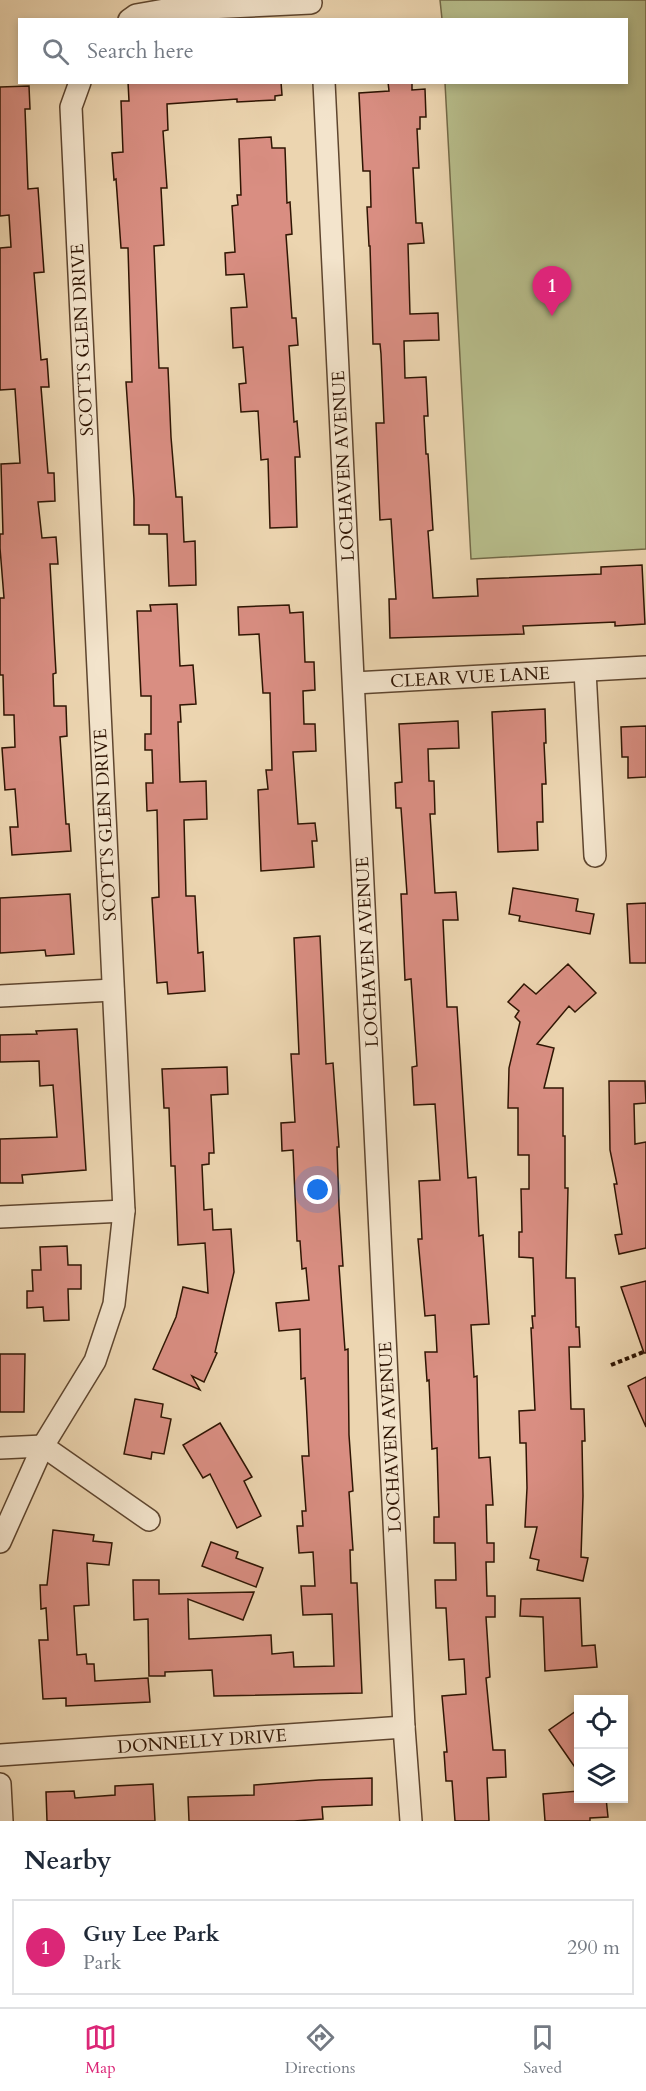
<!DOCTYPE html>
<style>
body{margin:0;font-family:Cardo,serif;background:#f6f6f7;color:#1f2937}
.controls{position:absolute;right:18px;bottom:18px;display:grid;overflow:hidden;border-radius:0px;box-shadow:0 3px 9px #0003}
.controls button{width:54px;height:54px;display:grid;place-items:center;padding:0;border:0;border-bottom:2px solid #e0e1e3;background:#fff;color:#1f2937;font:30px sans-serif}
.you{position:absolute;left:318px;top:1190px;width:21px;height:21px;margin:-15px;border:4px solid #fff;border-radius:50%;background:#1a73e8;box-shadow:0 0 0 9px #1a73e833}
.badge{display:grid;place-items:center;width:39px;height:39px;border-radius:50%;background:#db2777;color:#fff;font-size:20px;font-weight:700}
.pin{position:absolute;translate:-50% -50px;filter:drop-shadow(0 2px 3px #0008)}
.pin::after{content:'';position:absolute;top:32px;width:21px;height:18px;background:inherit;clip-path:polygon(0 0,100% 0,50% 100%)}
.list{margin:0;padding:0;list-style:none}
h2{display:flex;justify-content:space-between;align-items:center;height:78px;margin:0;padding:0 24px;font-size:26px}
h2 small{font-size:20px;font-weight:400;color:#747a83}
.list li{display:grid;grid-template-columns:39px 1fr auto;gap:18px;align-items:center;box-sizing:border-box;height:96px;margin:0 12px 12px;padding:0 12px;border:2px solid #e0e1e3;border-radius:0px}
.list b{display:block;font-size:22px;white-space:nowrap}
.list p{margin:0;font-size:20px;white-space:nowrap;color:#747a83}
.list em{font-size:20px;font-style:normal;color:#747a83}
.icon{flex:none;width:33px;height:33px;fill:none;stroke:currentColor;stroke-width:2;stroke-linecap:round;stroke-linejoin:round}
.map{position:relative;flex:none;width:646px;height:1821px;overflow:hidden}
.search{position:absolute;background:#fff;box-shadow:0 3px 9px #0003;left:18px;right:18px;top:18px;height:66px;display:flex;align-items:center;gap:15px;box-sizing:border-box;padding:0 21px;border-radius:0px;color:#747a83;font-size:22px}
.sheet{height:186px;background:#fff}
nav{display:flex;justify-content:space-around;align-items:center;box-sizing:border-box;height:84px;border-top:2px solid #e0e1e3;background:#fff;font-size:16px;color:#747a83}
nav a{display:grid;justify-items:center;gap:3px}
nav .on{color:#db2777}
.map>svg:first-child{display:block}
.green{fill:#b7bd8b;stroke:#736947;stroke-width:1.5}
.building{fill:#d98e82;stroke:#2f1503;stroke-width:1.5}
.lines{fill:none;stroke-linecap:round;stroke-linejoin:round}
.minor-casing{stroke:#5e452e;stroke-width:24}
.path{stroke:#2f1503;stroke-width:4;stroke-dasharray:4.5 3;stroke-linecap:butt}
.minor{stroke:#f3e4cc;stroke-width:21}
.labels{text-anchor:middle;stroke-width:5;stroke-linejoin:round;paint-order:stroke}
.street-label{font-size:18px;fill:#2f1503;stroke:#f3e4cc}
</style>
<div class="map">
<svg width="646" height="1821" viewBox="0 0 646 1821">
<rect width="100%" height="100%" fill="#ecd5b0"/>
<filter id="stains"><feTurbulence type="fractalNoise" baseFrequency=".00333" numOctaves="4"/><feColorMatrix values="0 0 0 0 .2 0 0 0 0 .09 0 0 0 0 .02 0 0 0 .5 -.17"/></filter>
<radialGradient id="worn" r=".72"><stop offset=".6" stop-color="#630" stop-opacity="0"/><stop offset="1" stop-color="#630" stop-opacity=".3"/></radialGradient>
<!-- green -->
<polygon class="green" points="440,0 646,0 646,549 471,559 445,83 626,82 626,20 442,19"/>
<!-- building -->
<g class="building">
<polygon points="128,82 281,82 282,95 275,96 275,100 237,102 237,99 167,104 168,130 163,131 167,188 161,188 164,245 154,246 159,368 168,368 171,437 176,497 182,497 184,542 195,541 196,585 169,586 167,534 149,534 149,525 134,525 134,499 126,382 132,382 128,248 121,248 116,179 114,180 112,153 123,152 121,101 129,101"/>
<polygon points="388,82 412,82 412,90 425,89 426,117 420,117 420,129 417,129 419,168 413,168 416,223 422,223 424,243 408,244 410,314 438,313 439,340 404,341 405,378 426,377 428,416 424,416 426,454 428,454 433,530 428,531 433,598 478,596 477,579 601,574 601,567 642,565 645,624 615,626 615,622 523,626 524,634 390,638 389,599 396,599 391,519 380,520 376,423 384,423 381,354 380,344 373,344 370,246 369,246 367,207 371,207 370,171 363,171 359,93 389,91"/>
<polygon points="29,86 30,109 25,109 28,189 38,188 44,272 34,273 41,360 47,359 49,387 41,387 48,473 54,473 55,501 38,502 42,538 56,537 58,564 50,564 56,673 53,674 54,706 66,706 67,736 60,737 66,824 69,824 71,851 12,855 10,827 18,827 15,789 5,790 2,748 15,747 14,715 4,715 3,675 0,675 0,598 4,598 0,548 0,534 3,534 1,464 20,463 15,389 0,390 0,248 11,247 9,215 0,216 0,87"/>
<polygon points="271,137 272,148 285,148 287,203 290,202 292,234 286,235 292,318 296,318 298,345 289,346 294,422 297,421 300,457 295,457 297,527 270,528 268,459 261,460 258,411 241,412 239,384 246,383 243,347 233,348 231,308 247,307 244,274 226,275 225,253 235,252 232,206 238,205 237,195 241,195 239,139"/>
<polygon points="177,604 180,666 193,665 196,704 180,705 181,722 178,722 180,782 206,781 207,819 184,820 186,896 195,896 198,953 203,952 205,991 168,994 167,982 157,983 152,898 159,897 157,810 147,811 146,783 153,783 152,750 145,750 145,734 151,734 151,696 141,696 137,611 151,611 150,605"/>
<polygon points="289,605 290,613 303,612 305,662 314,662 315,690 303,691 304,724 315,724 316,751 293,752 298,824 315,823 317,841 312,841 314,867 261,871 258,790 268,789 266,770 272,770 270,693 263,693 259,634 239,635 238,607"/>
<polygon points="545,709 546,743 544,743 546,784 542,784 543,822 537,822 538,850 498,852 492,712"/>
<polygon points="458,721 459,748 428,749 429,781 434,781 435,814 430,814 435,893 456,892 458,920 443,920 447,1007 457,1007 468,1178 476,1177 479,1236 483,1235 489,1324 471,1325 474,1377 477,1376 479,1458 490,1457 493,1505 486,1505 487,1543 494,1543 494,1562 486,1562 487,1596 495,1596 495,1617 486,1617 490,1677 486,1678 493,1750 505,1750 506,1777 487,1778 489,1821 455,1821 452,1781 446,1781 444,1752 447,1752 442,1696 466,1694 464,1659 449,1660 446,1608 436,1608 435,1580 456,1580 455,1543 434,1543 434,1517 439,1517 437,1448 432,1449 429,1380 427,1381 425,1352 437,1352 435,1315 425,1316 418,1239 422,1239 419,1181 440,1180 435,1104 414,1105 412,1067 417,1066 411,979 405,980 401,894 407,894 401,808 396,808 395,783 402,782 399,724"/>
<polygon points="646,726 646,777 628,778 628,757 622,757 621,727"/>
<polygon points="513,888 578,899 576,911 594,914 590,934 519,921 520,916 509,914"/>
<polygon points="70,894 74,954 46,956 45,950 0,953 0,898"/>
<polygon points="646,903 646,963 630,963 627,904"/>
<polygon points="320,936 326,1064 333,1063 339,1147 337,1147 339,1206 343,1266 339,1266 345,1350 348,1349 349,1435 353,1491 349,1492 353,1550 350,1550 351,1583 357,1583 362,1693 214,1696 212,1670 165,1672 165,1676 149,1676 148,1619 134,1620 133,1580 159,1580 159,1594 254,1592 243,1620 188,1599 189,1639 271,1635 272,1654 293,1652 294,1667 334,1666 332,1614 303,1615 301,1586 315,1586 313,1552 299,1553 297,1526 303,1526 302,1511 306,1511 302,1456 309,1456 305,1378 301,1379 300,1329 279,1331 276,1303 309,1300 306,1268 302,1269 300,1241 297,1241 293,1150 282,1151 281,1123 295,1122 291,1054 299,1054 294,938"/>
<polygon points="568,964 596,993 575,1012 569,1006 537,1044 554,1048 544,1088 563,1088 563,1136 565,1136 565,1188 568,1188 566,1278 575,1278 576,1327 579,1327 580,1347 569,1347 571,1409 584,1409 585,1441 582,1441 583,1496 581,1557 588,1558 583,1581 537,1570 539,1560 530,1558 537,1527 525,1527 527,1488 526,1443 520,1443 519,1411 535,1410 531,1328 533,1328 532,1316 535,1316 533,1258 519,1257 519,1232 522,1232 521,1189 529,1189 529,1155 518,1155 518,1108 508,1108 509,1068 520,1022 515,1017 519,1011 508,1002 524,984 536,994"/>
<polygon points="77,1029 86,1170 22,1175 23,1183 0,1183 0,1139 57,1137 53,1085 40,1086 39,1061 0,1062 0,1035 37,1034 36,1031"/>
<polygon points="227,1067 228,1094 211,1095 214,1153 209,1153 209,1164 202,1165 204,1210 212,1209 213,1230 231,1229 234,1272 215,1352 217,1353 204,1382 192,1376 200,1390 153,1369 176,1317 183,1287 208,1293 205,1243 178,1245 175,1166 171,1166 169,1108 164,1108 162,1069"/>
<polygon points="609,1081 645,1081 646,1103 634,1104 635,1144 646,1142 646,1248 619,1254 615,1235 622,1234 614,1184 617,1184 610,1150"/>
<polygon points="67,1246 68,1265 81,1265 81,1289 68,1289 69,1320 44,1321 43,1307 27,1308 27,1291 33,1291 32,1270 41,1270 40,1247"/>
<polygon points="646,1281 646,1353 644,1353 621,1287"/>
<polygon points="0,1354 25,1354 24,1412 0,1412"/>
<polygon points="646,1377 646,1427 628,1386"/>
<polygon points="135,1399 163,1404 161,1417 171,1419 164,1454 152,1452 151,1459 124,1454"/>
<polygon points="220,1423 252,1477 244,1481 261,1516 237,1528 210,1474 203,1478 183,1445"/>
<polygon points="53,1530 94,1535 93,1541 112,1543 109,1565 87,1563 89,1605 74,1606 77,1655 86,1654 87,1664 94,1664 95,1681 148,1678 150,1702 66,1706 66,1698 43,1699 39,1640 48,1640 46,1608 41,1609 40,1585 47,1585"/>
<polygon points="211,1542 238,1552 236,1558 263,1568 256,1587 202,1566"/>
<polygon points="580,1598 582,1646 595,1645 597,1667 545,1671 543,1617 520,1616 521,1599"/>
<polygon points="579,1709 579,1773 549,1730"/>
<polygon points="372,1778 372,1805 322,1807 323,1819 294,1821 189,1821 188,1797 254,1795 254,1785 319,1780"/>
<polygon points="153,1784 155,1821 47,1821 46,1792 74,1791 75,1798 115,1795 115,1786"/>
<polygon points="579,1791 579,1798 606,1798 608,1817 590,1818 590,1821 545,1821 543,1794"/>
</g>
<g class="lines">
<defs>
<g id="minor">
<polyline points="129,20 136,15 165,10 311,3"/>
<polyline points="324,82 404,1727 411,1821"/>
<polyline points="585,671 595,856"/>
<polyline points="354,683 646,667"/>
<polyline points="0,996 113,990"/>
<polyline points="0,1217 124,1211"/>
<polyline points="0,1448 43,1446 149,1520"/>
<polyline points="0,1542 43,1446 95,1361 114,1304 124,1211 71,107 80,82"/>
<polyline points="0,1755 404,1727"/>
<polyline points="0,1784 2,1821"/>
</g>
</defs>
<!-- minor casing -->
<use href="#minor" class="minor-casing"/>
<!-- path -->
<polyline class="path" points="611,1365 646,1351"/>
<!-- minor -->
<use href="#minor" class="minor"/>
</g>
<g class="labels">
<!-- street labels -->
<g class="street-label">
<text transform="translate(82 340) rotate(-93)" y="6">SCOTTS GLEN DRIVE</text>
<text transform="translate(343 466) rotate(-93)" y="6">LOCHAVEN AVENUE</text>
<text transform="translate(470 677) rotate(-3)" y="6">CLEAR VUE LANE</text>
<text transform="translate(105 825) rotate(-93)" y="6">SCOTTS GLEN DRIVE</text>
<text transform="translate(367 952) rotate(-93)" y="6">LOCHAVEN AVENUE</text>
<text transform="translate(390 1437) rotate(-93)" y="6">LOCHAVEN AVENUE</text>
<text transform="translate(202 1741) rotate(-4)" y="6">DONNELLY DRIVE</text>
</g>
</g>
<rect width="100%" height="100%" filter="url(#stains)"/>
<rect width="100%" height="100%" fill="url(#worn)"/>
</svg>
<div class="controls">
<button><svg class="icon" aria-label="locate" viewBox="0 0 24 24"><circle cx="12" cy="12" r="6"/><path d="M12 2v4M12 18v4M2 12h4M18 12h4"/></svg></button>
<button><svg class="icon" aria-label="layers" viewBox="0 0 24 24"><path d="M12 4l9 5-9 5-9-5zM3 14l9 5 9-5"/></svg></button>
</div>
<div class="you"></div>
<div class="pin badge" style="left:552px;top:316px">1</div>
<div class="search"><svg class="icon" aria-label="search" viewBox="0 0 24 24"><circle cx="10" cy="10" r="6"/><path d="M15 15l6 6"/></svg>Search here</div>
</div>
<section class="sheet">
<h2>Nearby<small></small></h2>
<ul class="list">
<li><span class="badge">1</span><div><b>Guy Lee Park</b><p>Park</p></div><em>290 m</em></li>
</ul>
</section>
<nav>
<a class="on"><svg class="icon" aria-label="map" viewBox="0 0 24 24"><path d="M3 6l6-2 6 2 6-2v14l-6 2-6-2-6 2zM9 4v14M15 6v14"/></svg>Map</a>
<a><svg class="icon" aria-label="directions" viewBox="0 0 24 24"><path d="M12 3l9 9-9 9-9-9zM9 14v-3h6M13 9l2 2-2 2"/></svg>Directions</a>
<a><svg class="icon" aria-label="saved" viewBox="0 0 24 24"><path d="M7 4h10v16l-5-4-5 4z"/></svg>Saved</a>
</nav>
